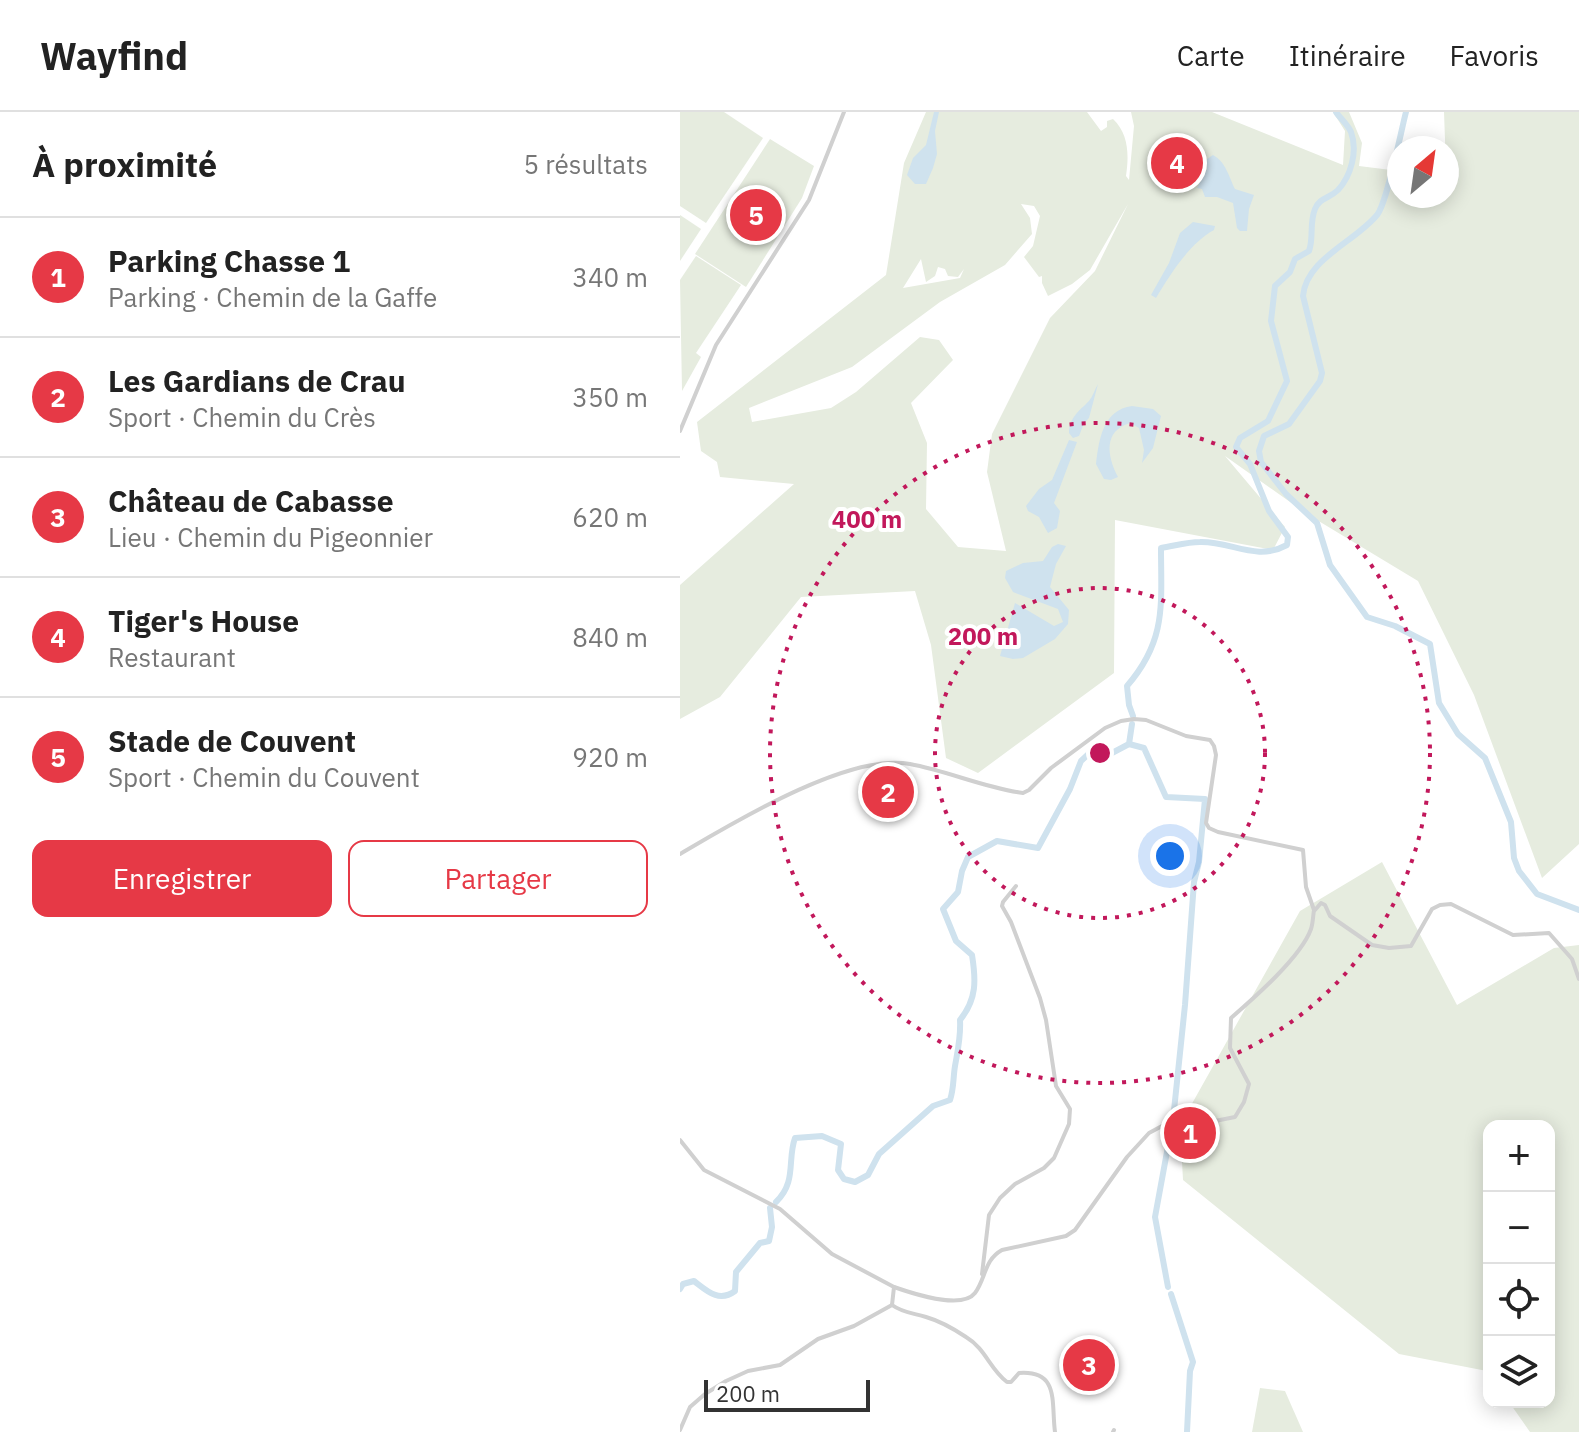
<!DOCTYPE html>
<html lang="fr">
<meta charset="utf-8">
<style>
body{margin:0;font-family:"IBM Plex Sans",sans-serif;background:#f6f6f6;color:#222}
.controls{position:absolute;right:24px;bottom:24px;display:grid;overflow:hidden;border-radius:16px;box-shadow:0 4px 20px #0003}
.controls button{width:72px;height:72px;display:grid;place-items:center;padding:0;border:0;border-bottom:2px solid #e0e0e0;background:#fff;color:#222;font:40px sans-serif}
.compass{position:absolute;left:707px;top:24px;width:72px;height:72px;border-radius:50%;background:#fff;box-shadow:0 4px 20px #0003;rotate:29deg}
.scale{position:absolute;left:24px;bottom:20px;width:166px;box-sizing:border-box;padding-left:8px;border:4px solid #333;border-top:0;font-size:22px;line-height:28px;white-space:nowrap;color:#333;-webkit-text-stroke:6px #fff;paint-order:stroke}
.you{position:absolute;left:490px;top:744px;width:28px;height:28px;margin:-20px;border:6px solid #fff;border-radius:50%;background:#1a73e8;box-shadow:0 0 0 12px #1a73e833}
.badge{display:grid;place-items:center;width:52px;height:52px;border-radius:50%;background:#e63946;color:#fff;font-size:26px;font-weight:700}
.pin{position:absolute;translate:-50% -50%;border:4px solid #fff;box-shadow:0 2px 8px #0006}
.list{margin:0;padding:0;list-style:none}
h2{display:flex;justify-content:space-between;align-items:center;height:104px;margin:0;padding:0 32px;font-size:34px}
h2 small{font-size:26px;font-weight:400;color:#767676}
.list li{display:grid;grid-template-columns:52px 1fr auto;gap:24px;align-items:center;box-sizing:border-box;height:120px;padding:0 32px;border-top:2px solid #e0e0e0}
.list b{display:block;font-size:30px;white-space:nowrap}
.list p{margin:0;font-size:26px;white-space:nowrap;color:#767676}
.list em{font-size:26px;font-style:normal;color:#767676}
.actions{display:flex;gap:16px;padding:24px 32px}
.actions a{flex:1;padding:18px 0;border:2px solid #e63946;border-radius:16px;text-align:center;font-size:28px;color:#e63946}
.actions .main{background:#e63946;color:#fff}
.icon{flex:none;width:44px;height:44px;fill:none;stroke:currentColor;stroke-width:2;stroke-linecap:round;stroke-linejoin:round}
.map{position:relative;flex:none;width:899px;height:1320px;overflow:hidden}
header{display:flex;align-items:center;gap:48px;box-sizing:border-box;height:112px;padding:0 40px;background:#fff;border-bottom:2px solid #e0e0e0}
header strong{font-size:38px}
nav{display:flex;gap:44px;margin-inline-start:auto;font-size:28px}
main{display:flex}
aside{flex:1;background:#fff}
.map>svg:first-child{display:block}
.green{fill:#e6ecdf;fill-rule:evenodd}
.water{fill:#cfe2ee}
.lines{fill:none;stroke-linecap:round;stroke-linejoin:round}
.canal{stroke:#cfe2ee;stroke-width:6}
.minor{stroke:#d0d0d0;stroke-width:4}
.ring{fill:none;stroke:#c2185b;stroke-width:4;stroke-dasharray:4 8}
.centre{fill:#c2185b;stroke:#fff;stroke-width:4}
.ring-label{font-size:24px;text-anchor:middle;font-weight:bold;fill:#c2185b;stroke:#fff;stroke-width:8;stroke-linejoin:round;paint-order:stroke}
</style>
<header>
<strong>Wayfind</strong>
<nav><a>Carte</a><a>Itinéraire</a><a>Favoris</a></nav>
</header>
<main>
<aside>
<h2>À proximité<small>5 résultats</small></h2>
<ul class="list">
<li><span class="badge">1</span><div><b>Parking Chasse 1</b><p>Parking · Chemin de la Gaffe</p></div><em>340 m</em></li>
<li><span class="badge">2</span><div><b>Les Gardians de Crau</b><p>Sport · Chemin du Crès</p></div><em>350 m</em></li>
<li><span class="badge">3</span><div><b>Château de Cabasse</b><p>Lieu · Chemin du Pigeonnier</p></div><em>620 m</em></li>
<li><span class="badge">4</span><div><b>Tiger's House</b><p>Restaurant</p></div><em>840 m</em></li>
<li><span class="badge">5</span><div><b>Stade de Couvent</b><p>Sport · Chemin du Couvent</p></div><em>920 m</em></li>
</ul>
<div class="actions"><a class="main">Enregistrer</a><a>Partager</a></div>
</aside>
<div class="map">
<svg width="899" height="1320" viewBox="0 0 899 1320">
<rect width="100%" height="100%" fill="#fff"/>
<!-- green -->
<g class="green">
<polygon points="0,0 44,0 83,26 26,111 0,94"/>
<path d="M246 0H407L421 19 427 15V9L433 7C449 22 449 44 446 64L449 68 454 14 451 0H532L663 53 665 19 653 0H669L682 31 679 54 719 59V84H767L764 0H899V732L862 766 794 583 738 469 627 402 545 344 605 415 593 438 435 408 434 561 298 661 266 646 251 533 235 479 121 485 40 585 0 607V473L114 372 40 365 37 350 21 339 17 310 206 163 224 51ZM341 92 354 94 360 104 353 134 344 145 359 165 362 164V171L368 184 392 172 410 158 448 92 415 159 370 206 312 322 307 360 326 439 278 435 246 397 247 331 231 291 273 248 259 228 240 225 176 280 151 296 72 310 69 296 172 255 260 190 325 153 352 122 350 106ZM241 147 246 170 255 164 258 155 265 157 268 164 278 165 284 157 280 166 223 176Z"/>
<polygon points="90,27 134,54 122,86 66,175 15,142"/>
<polygon points="0,103 21,117 0,149"/>
<polygon points="16,144 61,173 16,241 21,245 2,279 0,168"/>
<polygon points="702,750 777,893 874,836 899,833 899,1320 850,1320 829,1290 869,1290 869,1014 809,1014 809,1262 807,1259 719,1242 503,1068 500,1013 620,799"/>
<polygon points="580,1276 605,1279 623,1320 572,1320"/>
</g>
<!-- water -->
<g class="water">
<polygon points="254,0 259,0 255,19 257,42 253,56 246,72 235,72 227,63 233,46 246,33"/>
<path d="M533 43C546 50 549 65 555 77L574 83 569 97 567 119H560L557 116 553 91 537 85H525L522 77 517 76 527 57V47Z"/>
<path d="M513 110 535 114 534 118C510 131 491 161 476 186L471 183 489 151 500 121Z"/>
<path d="M418 272 409 306 404 311 399 324 393 326 389 321C389 306 399 299 409 289 413 284 415 277 418 272Z"/>
<path d="M452 294 473 297 481 304 473 336 462 351 464 338 459 316 450 311C423 319 427 344 438 365L431 368 424 367 416 352C419 327 423 298 452 294Z"/>
<polygon points="389,328 397,330 374,391 380,399 377,416 368,421 359,405 348,399 346,394 359,377 372,368"/>
<polygon points="378,432 386,434 376,452 370,475 389,498 388,512 375,527 343,546 333,547 320,544 335,491 374,514 383,510 378,497 333,480 325,466 326,459 343,451 363,449 372,435"/>
</g>
<g class="lines">
<!-- canal -->
<g class="canal">
<path d="M726 0C721 19 707 91 697 103 675 130 626 147 623 184L642 261 640 269 609 312 584 324 579 339 581 350 606 382 637 411 650 453 687 505 715 514 750 532 759 591 778 622 805 646 831 710 834 746 839 759 857 782 899 798"/>
<path d="M453 604 449 593 447 574C487 528 481 492 481 436 494 434 507 430 520 430 551 429 576 450 607 433L608 425 589 399 570 352 556 335 560 326 588 309 607 269 591 209 595 174 610 160 615 147 629 139C634 125 629 112 635 97 640 85 649 87 658 78 671 64 678 39 671 20 668 13 660 6 656 0"/>
<polyline points="449,632 464,636 486,685 525,687 519,750 514,770 505,893 493,1008"/>
<path d="M96 1090C117 1070 107 1048 115 1026L142 1024 161 1032 158 1058 164 1067 175 1070 188 1063 199 1042 253 994 270 988C274 976 273 966 275 954 278 937 281 925 280 908 297 887 296 868 292 843L276 829 263 797 278 780 282 759 288 745 317 729 358 736 390 677 401 649 417 634 432 641 449 632 452 612"/>
<polyline points="488,1175 475,1105 491,1018"/>
<path d="M0 1177 3 1172 14 1169C27 1179 39 1191 55 1179L56 1160 80 1131 89 1129 92 1115 90 1096"/>
<polyline points="491,1182 513,1250 510,1259 507,1320"/>
</g>
<!-- minor -->
<g class="minor">
<polyline points="0,319 36,233 129,88 164,0"/>
<path d="M0 742C53 711 169 640 230 652 268 659 305 676 343 681L349 678 371 656 425 616 441 609 454 607 466 608 506 624 530 628 534 634 536 643 526 711 529 716 538 720 623 738 626 775 634 798"/>
<polyline points="635,798 641,791 645,793 650,804 692,833 709,836 731,834 752,797 760,793 771,792 833,823 869,821 892,847 899,867"/>
<polyline points="0,1028 24,1058 100,1097 152,1142 214,1175 212,1193"/>
<polyline points="302,1162 309,1103 320,1086 335,1072 364,1056 374,1046 389,1012 390,997 376,974 366,908 360,886 331,810 322,794 323,790 336,774"/>
<path d="M214 1175C231 1181 282 1198 295 1181 306 1166 304 1148 322 1138L386 1124 395 1118 447 1045 469 1021 482 1014 525 1011 555 1005 564 990 569 972 550 936 551 906C574 886 621 845 631 817 633 811 633 804 634 798"/>
<path d="M212 1193C223 1201 233 1201 246 1205 260 1209 274 1217 286 1225 306 1237 309 1256 327 1270H331L339 1261C380 1258 371 1291 375 1320"/>
<polyline points="0,1318 10,1295 25,1282 46,1269 68,1259 100,1253 138,1227 174,1214 212,1193"/>
<polyline points="433,1320 434,1318"/>
</g>
</g>
<!-- distance rings -->
<g class="ring">
<circle cx="420" cy="641" r="165"/>
<circle cx="420" cy="641" r="330"/>
</g>
<circle cx="420" cy="641" r="12" class="centre"/>
<g class="ring-label">
<text x="187" y="416">400 m</text>
<text x="303" y="533">200 m</text>
</g>
</svg>
<div class="controls">
<button>+</button>
<button>−</button>
<button><svg class="icon" aria-label="locate" viewBox="0 0 24 24"><circle cx="12" cy="12" r="6"/><path d="M12 2v4M12 18v4M2 12h4M18 12h4"/></svg></button>
<button><svg class="icon" aria-label="layers" viewBox="0 0 24 24"><path d="M12 4l9 5-9 5-9-5zM3 14l9 5 9-5"/></svg></button>
</div>
<svg class="compass" viewBox="-18 -18 36 36"><path d="M0-13l5 13h-10z" fill="#e53935"/><path d="M0 13l5-13h-10z" fill="#767676"/></svg>
<div class="scale">200 m</div>
<div class="you"></div>
<div class="pin badge" style="left:510px;top:1021px">1</div>
<div class="pin badge" style="left:208px;top:680px">2</div>
<div class="pin badge" style="left:409px;top:1253px">3</div>
<div class="pin badge" style="left:497px;top:51px">4</div>
<div class="pin badge" style="left:76px;top:103px">5</div>
</div>
</main>
